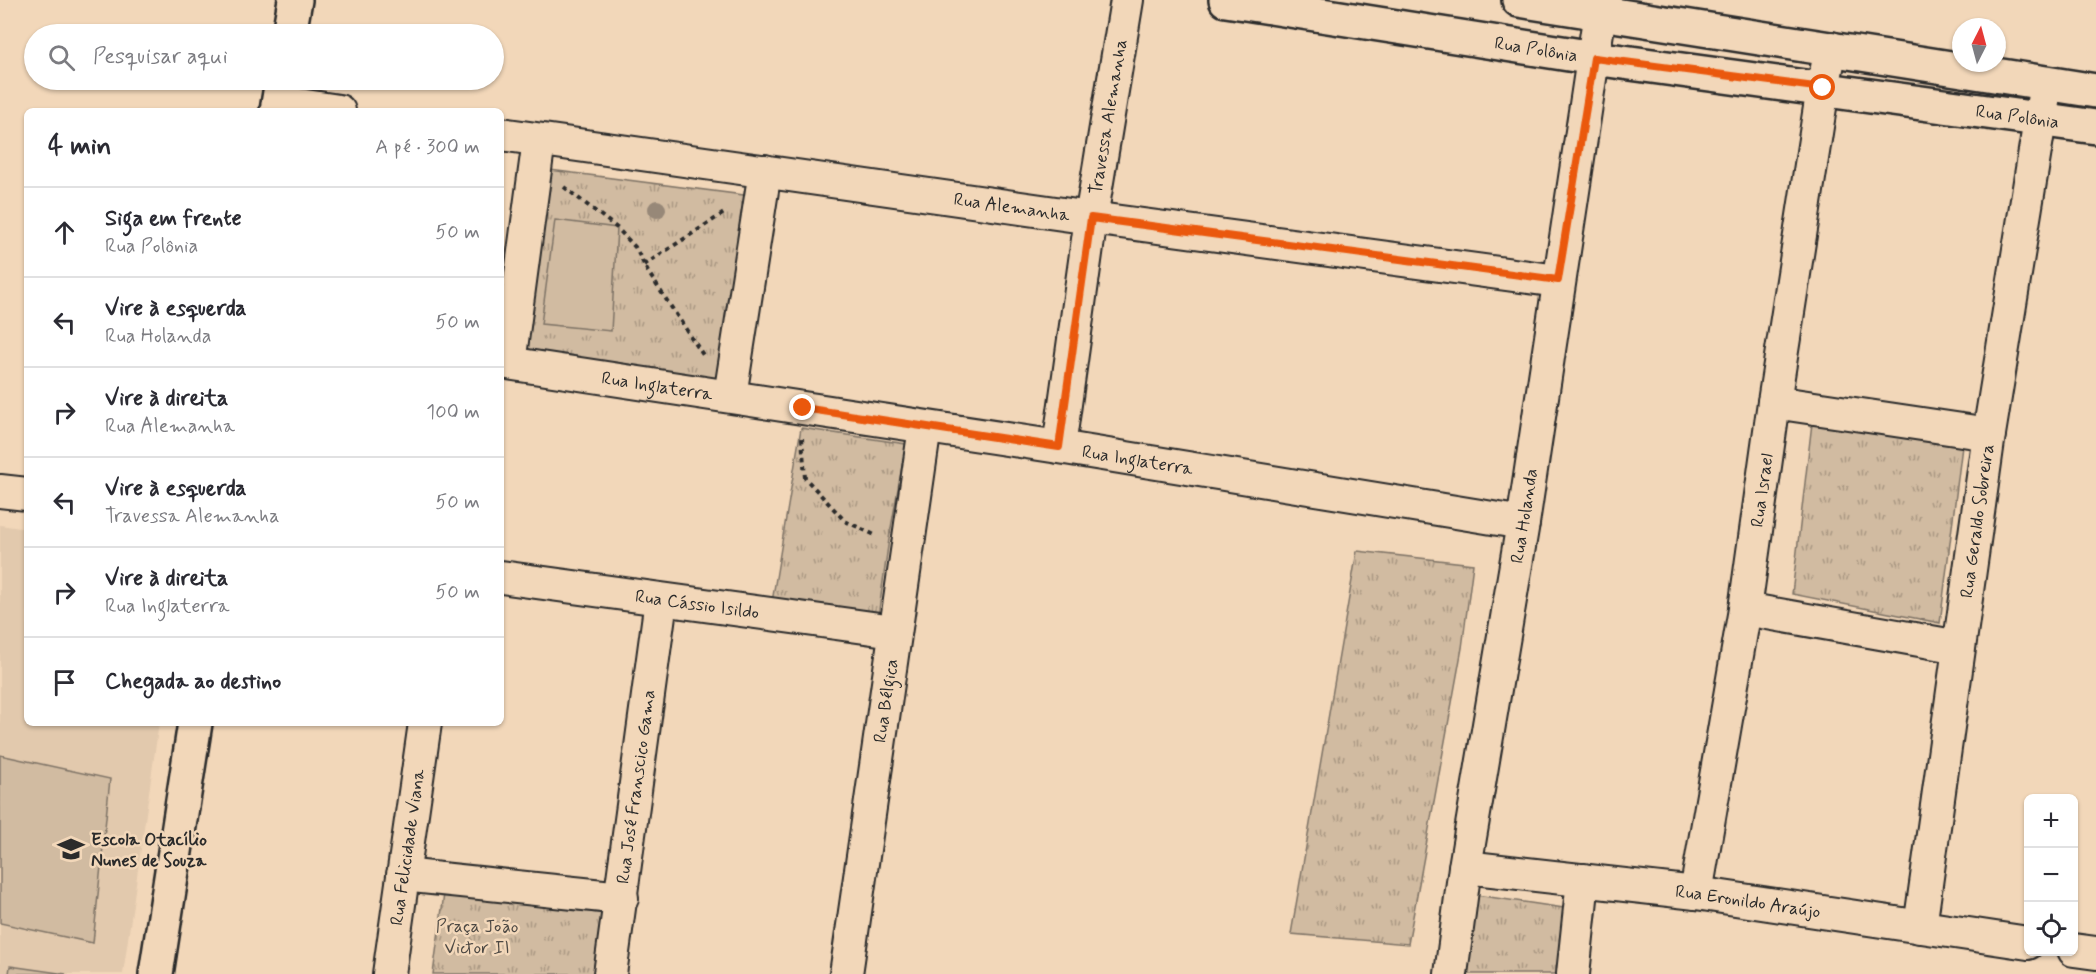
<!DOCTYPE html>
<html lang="pt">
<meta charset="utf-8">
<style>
body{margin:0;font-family:Mynerve,sans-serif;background:#f2f2f3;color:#2b2b33}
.controls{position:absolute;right:18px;bottom:18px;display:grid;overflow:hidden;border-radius:9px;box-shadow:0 2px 4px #0004}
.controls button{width:54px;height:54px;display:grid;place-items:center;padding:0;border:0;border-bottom:2px solid #e1e1e2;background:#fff;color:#2b2b33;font:30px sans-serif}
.compass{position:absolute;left:1952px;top:18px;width:54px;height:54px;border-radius:50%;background:#fff;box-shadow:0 2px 4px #0004;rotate:6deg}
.stop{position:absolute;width:18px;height:18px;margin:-14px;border:4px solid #ea580c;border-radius:50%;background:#fff}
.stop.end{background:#ea580c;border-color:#fff;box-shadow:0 2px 6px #0008}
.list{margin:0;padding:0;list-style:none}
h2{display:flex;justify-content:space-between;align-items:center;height:78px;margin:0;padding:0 24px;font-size:26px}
h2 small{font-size:20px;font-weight:400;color:#7c7c81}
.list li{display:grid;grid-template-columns:39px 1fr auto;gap:18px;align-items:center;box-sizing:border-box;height:90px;padding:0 24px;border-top:2px solid #e1e1e2}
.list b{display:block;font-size:22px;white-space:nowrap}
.list p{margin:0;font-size:20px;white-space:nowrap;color:#7c7c81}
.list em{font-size:20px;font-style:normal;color:#7c7c81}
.icon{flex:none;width:33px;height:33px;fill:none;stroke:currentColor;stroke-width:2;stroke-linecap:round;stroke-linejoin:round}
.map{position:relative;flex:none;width:2096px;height:974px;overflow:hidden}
.search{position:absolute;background:#fff;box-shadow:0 2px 4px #0004;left:24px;top:24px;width:480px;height:66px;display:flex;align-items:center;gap:15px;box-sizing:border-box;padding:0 21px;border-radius:33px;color:#7c7c81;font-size:22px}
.panel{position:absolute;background:#fff;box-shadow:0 2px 4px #0004;left:24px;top:108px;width:480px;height:618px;border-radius:9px}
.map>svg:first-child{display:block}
.built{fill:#e2c9ad}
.park{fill:url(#park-tufts);stroke:#7e7366;stroke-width:1.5}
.pitch{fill:#d1bba1;stroke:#7e7366;stroke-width:1.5}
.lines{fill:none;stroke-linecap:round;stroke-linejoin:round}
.street-casing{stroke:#2b2b2b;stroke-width:36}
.secondary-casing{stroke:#2b2b2b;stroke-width:38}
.path{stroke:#2b2b2b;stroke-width:4;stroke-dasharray:4.5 4.5;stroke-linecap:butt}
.street{stroke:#f2d7b9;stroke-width:32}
.secondary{stroke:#f2d7b9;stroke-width:33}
.tree{fill:#978878}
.route{stroke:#ea580c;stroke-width:8}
.labels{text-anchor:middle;stroke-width:5;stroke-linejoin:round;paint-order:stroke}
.street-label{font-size:18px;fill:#2b2b2b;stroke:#f2d7b9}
.poi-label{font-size:18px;font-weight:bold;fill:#2b2b2b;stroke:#f2d7b9;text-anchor:start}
.park-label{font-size:18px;fill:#4c4843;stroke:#f2d7b9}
</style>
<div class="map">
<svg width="2096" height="974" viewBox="0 0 2096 974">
<defs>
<pattern id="park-tufts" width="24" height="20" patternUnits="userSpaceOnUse" patternTransform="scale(1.5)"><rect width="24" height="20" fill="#d1bba1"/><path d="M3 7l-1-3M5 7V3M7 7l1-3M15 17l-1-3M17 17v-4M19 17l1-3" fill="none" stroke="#aa9883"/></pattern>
</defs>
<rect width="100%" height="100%" fill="#f2d7b9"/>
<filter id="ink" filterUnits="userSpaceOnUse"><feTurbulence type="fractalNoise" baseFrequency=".0167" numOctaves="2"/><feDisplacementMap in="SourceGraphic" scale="12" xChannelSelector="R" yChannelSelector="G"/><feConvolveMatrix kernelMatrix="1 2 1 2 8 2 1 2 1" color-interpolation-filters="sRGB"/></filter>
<g filter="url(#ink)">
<!-- built -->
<polygon class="built" points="0,525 27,529 27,723 159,723 123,974 0,974"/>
<!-- park -->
<g class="park">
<polygon points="542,169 751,196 727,390 515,356"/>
<polygon points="1812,423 1963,438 1940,623 1792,594"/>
<polygon points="801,428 906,444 889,539 877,624 771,608"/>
<polygon points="1357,551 1473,564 1462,648 1408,944 1291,934"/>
<polygon points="444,894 614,915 608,974 433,974"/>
<polygon points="1476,895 1597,913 1588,974 1462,974"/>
</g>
<!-- pitch -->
<g class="pitch">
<polygon points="555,220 617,228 611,331 541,324"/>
<polygon points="0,755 110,779 93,943 0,923"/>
<polygon points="10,966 66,974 9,974"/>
</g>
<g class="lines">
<defs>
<g id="street">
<polyline points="279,102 339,111"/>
<path id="s1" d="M501 134 1091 218 1558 281"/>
<path id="s2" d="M501 362 1059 447 1523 523"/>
<polyline points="509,363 539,140"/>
<polyline points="730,396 765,171"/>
<polyline points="1774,402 1989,434"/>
<path id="s3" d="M1059 447 1091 218 1127 0"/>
<polyline points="0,491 27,494"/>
<path id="s4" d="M501 577 894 631"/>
<polyline points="1745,609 1959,647"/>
<path id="s5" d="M1465 867 1696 893 2028 943"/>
<polyline points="403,875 622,898"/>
<path id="s6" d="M1696 893 1745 609 1774 402 1823 88 1831 48"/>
<path id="s7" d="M1920 927 1989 434 2046 83"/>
<polyline points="2074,950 2096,953"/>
<path id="s8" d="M389 974 425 723"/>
<path id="s9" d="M610 974 661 600"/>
<path id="s10" d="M846 974 925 427"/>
<path id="s11" d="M1451 974 1465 867 1523 523 1600 12"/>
<polyline points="1573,974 1583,880"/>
</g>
<g id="secondary">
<path id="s12" d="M1226 0 1594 58 2096 127"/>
<polyline points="1519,0 2096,91"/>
<polyline points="289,34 295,0"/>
<polyline points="277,111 282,80"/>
<polyline points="156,974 195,723"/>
</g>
</defs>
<!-- street casing -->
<use href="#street" class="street-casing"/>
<!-- secondary casing -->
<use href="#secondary" class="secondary-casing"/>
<!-- path -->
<g class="path">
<polyline points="564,187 617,228 635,247 648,272 703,355"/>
<polyline points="644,265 727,211"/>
<polyline points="802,438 805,478 845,521 877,536"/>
</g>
<!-- street -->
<use href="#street" class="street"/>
<!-- secondary -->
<use href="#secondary" class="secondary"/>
</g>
<!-- trees -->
<circle class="tree" cx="657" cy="209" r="9"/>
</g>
<g class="lines" filter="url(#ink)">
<!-- route -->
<polyline class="route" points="803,408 1059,447 1091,218 1558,280 1594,58 1823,88"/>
</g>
<!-- icons -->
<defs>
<symbol id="school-bare" viewBox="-9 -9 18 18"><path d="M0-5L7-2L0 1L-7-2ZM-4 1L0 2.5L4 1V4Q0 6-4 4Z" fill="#2b2b2b" stroke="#f2d7b9" stroke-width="2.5" paint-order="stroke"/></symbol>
</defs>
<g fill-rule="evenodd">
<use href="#school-bare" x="52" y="830" width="38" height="38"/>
</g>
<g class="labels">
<!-- street labels -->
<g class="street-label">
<text dy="6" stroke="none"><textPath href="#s12" startOffset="314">Rua Polônia</textPath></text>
<text dy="6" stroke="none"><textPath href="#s12" startOffset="800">Rua Polônia</textPath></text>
<text dy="6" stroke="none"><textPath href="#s3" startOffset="334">Travessa Alemanha</textPath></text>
<text dy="6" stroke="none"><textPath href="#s1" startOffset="516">Rua Alemanha</textPath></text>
<text dy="6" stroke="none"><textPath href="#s2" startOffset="158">Rua Inglaterra</textPath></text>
<text dy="6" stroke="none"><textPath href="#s2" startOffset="644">Rua Inglaterra</textPath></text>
<text dy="6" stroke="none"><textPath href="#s6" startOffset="408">Rua Israel</textPath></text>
<text dy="6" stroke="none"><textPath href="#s11" startOffset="464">Rua Holanda</textPath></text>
<text dy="6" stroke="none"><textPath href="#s7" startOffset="410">Rua Geraldo Sobreira</textPath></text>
<text dy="6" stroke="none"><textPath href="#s4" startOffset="198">Rua Cássio Isildo</textPath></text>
<text dy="6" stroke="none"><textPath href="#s10" startOffset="276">Rua Bélgica</textPath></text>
<text dy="6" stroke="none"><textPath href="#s9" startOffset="189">Rua José Franscico Gama</textPath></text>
<text dy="6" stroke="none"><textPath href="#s8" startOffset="128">Rua Felicidade Viana</textPath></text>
<text dy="6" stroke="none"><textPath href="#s5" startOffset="285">Rua Eronildo Araújo</textPath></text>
</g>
<!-- poi labels -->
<g class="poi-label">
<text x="91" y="845">Escola Otacílio<tspan x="91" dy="21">Nunes de Souza</tspan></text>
</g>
<!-- park labels -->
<g class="park-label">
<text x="477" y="932">Praça João<tspan x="477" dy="21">Victor II</tspan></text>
</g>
</g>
</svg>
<div class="controls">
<button>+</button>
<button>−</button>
<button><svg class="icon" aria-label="locate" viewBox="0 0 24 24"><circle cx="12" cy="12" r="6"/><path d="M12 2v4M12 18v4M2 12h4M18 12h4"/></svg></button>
</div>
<svg class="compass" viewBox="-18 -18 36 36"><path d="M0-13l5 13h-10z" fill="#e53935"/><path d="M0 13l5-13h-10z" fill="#7c7c81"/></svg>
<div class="stop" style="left:1823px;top:88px"></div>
<div class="stop end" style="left:803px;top:408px"></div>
<div class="search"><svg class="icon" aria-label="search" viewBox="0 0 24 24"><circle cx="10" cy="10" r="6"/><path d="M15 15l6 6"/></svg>Pesquisar aqui</div>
<section class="panel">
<h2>4 min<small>A pé · 300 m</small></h2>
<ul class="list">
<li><svg class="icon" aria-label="ahead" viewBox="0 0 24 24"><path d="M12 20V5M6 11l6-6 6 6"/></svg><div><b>Siga em frente</b><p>Rua Polônia</p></div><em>50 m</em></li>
<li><svg class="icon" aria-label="left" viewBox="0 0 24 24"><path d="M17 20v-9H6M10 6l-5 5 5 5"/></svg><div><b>Vire à esquerda</b><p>Rua Holanda</p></div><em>50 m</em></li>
<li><svg class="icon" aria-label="right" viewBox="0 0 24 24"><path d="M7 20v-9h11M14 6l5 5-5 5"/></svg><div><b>Vire à direita</b><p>Rua Alemanha</p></div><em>100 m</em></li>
<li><svg class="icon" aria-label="left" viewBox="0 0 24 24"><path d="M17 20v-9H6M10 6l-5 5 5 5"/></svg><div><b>Vire à esquerda</b><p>Travessa Alemanha</p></div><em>50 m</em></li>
<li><svg class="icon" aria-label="right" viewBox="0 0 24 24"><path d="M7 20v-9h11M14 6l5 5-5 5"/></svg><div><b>Vire à direita</b><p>Rua Inglaterra</p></div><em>50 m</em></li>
<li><svg class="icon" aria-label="arrive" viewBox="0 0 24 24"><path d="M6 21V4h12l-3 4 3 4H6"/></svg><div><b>Chegada ao destino</b></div></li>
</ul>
</section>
</div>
